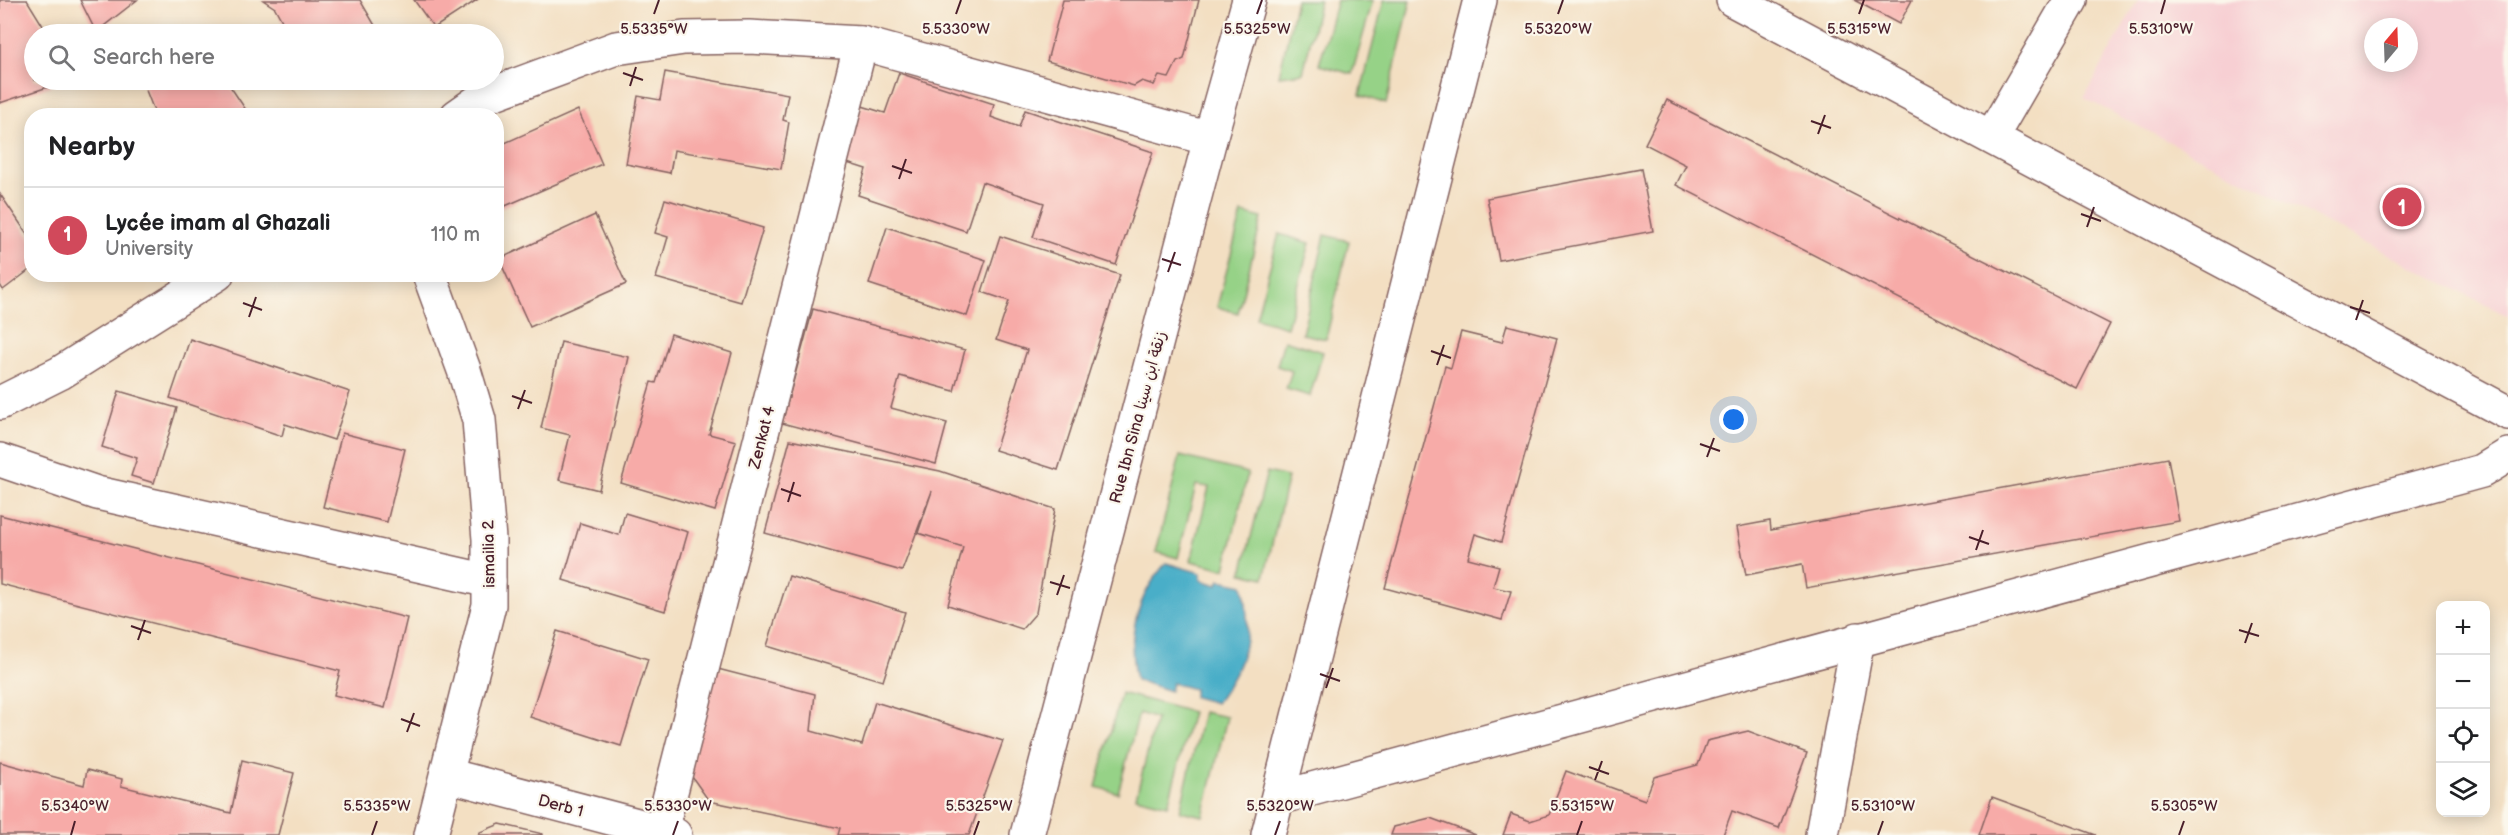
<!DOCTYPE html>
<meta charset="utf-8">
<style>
body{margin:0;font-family:"Balsamiq Sans","Playpen Sans Arabic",sans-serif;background:#f2f2f2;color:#202124}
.controls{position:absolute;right:18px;bottom:18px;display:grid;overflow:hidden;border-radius:12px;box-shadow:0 3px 15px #0003}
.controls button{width:54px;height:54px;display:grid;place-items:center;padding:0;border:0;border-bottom:2px solid #e0e0e0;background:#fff;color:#202124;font:30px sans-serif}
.compass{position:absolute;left:2364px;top:18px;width:54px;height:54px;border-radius:50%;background:#fff;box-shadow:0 3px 15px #0003;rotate:19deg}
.you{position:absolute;left:1734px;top:420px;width:21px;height:21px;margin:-15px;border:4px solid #fff;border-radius:50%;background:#1a73e8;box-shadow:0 0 0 9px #1a73e833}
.badge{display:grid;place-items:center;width:39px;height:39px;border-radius:50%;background:#d1495b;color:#fff;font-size:20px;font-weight:700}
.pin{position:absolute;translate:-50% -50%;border:3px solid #fff;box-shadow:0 2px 6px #0006}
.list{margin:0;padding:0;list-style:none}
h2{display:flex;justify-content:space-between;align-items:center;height:78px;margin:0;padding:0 24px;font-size:26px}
h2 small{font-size:20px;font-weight:400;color:#757577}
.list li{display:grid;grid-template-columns:39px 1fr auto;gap:18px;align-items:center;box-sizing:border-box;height:96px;padding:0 24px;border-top:2px solid #e0e0e0}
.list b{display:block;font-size:22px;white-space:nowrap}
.list p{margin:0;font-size:20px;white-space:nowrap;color:#757577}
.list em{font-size:20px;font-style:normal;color:#757577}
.icon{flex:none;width:33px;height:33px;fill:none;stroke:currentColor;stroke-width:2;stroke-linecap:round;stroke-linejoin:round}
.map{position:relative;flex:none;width:2508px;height:835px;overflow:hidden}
.search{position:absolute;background:#fff;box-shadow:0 3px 15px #0003;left:24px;top:24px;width:480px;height:66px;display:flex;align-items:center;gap:15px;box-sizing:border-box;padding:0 21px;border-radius:33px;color:#757577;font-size:22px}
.panel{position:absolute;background:#fff;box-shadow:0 3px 15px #0003;left:24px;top:108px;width:480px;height:174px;border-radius:24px}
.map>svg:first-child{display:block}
.built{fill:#f7cfd3;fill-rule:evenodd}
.green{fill:#96d287;stroke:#707859;stroke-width:1.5}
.water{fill:#49aec8;stroke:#4a667a;stroke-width:1.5}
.building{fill:#f7aba8}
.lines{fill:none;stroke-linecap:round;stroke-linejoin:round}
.street-casing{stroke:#856260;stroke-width:36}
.secondary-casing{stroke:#856260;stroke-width:36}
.street{stroke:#fff;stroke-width:33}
.secondary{stroke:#fff;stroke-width:33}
.ticks{fill:none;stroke:#4a1f2b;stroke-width:2}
.labels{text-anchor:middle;stroke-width:4.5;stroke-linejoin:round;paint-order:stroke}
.street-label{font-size:16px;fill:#4a1f2b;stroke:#fbf7ec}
.ticks-label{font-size:15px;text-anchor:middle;fill:#4a1f2b;stroke:#fbf7ec;stroke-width:4.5;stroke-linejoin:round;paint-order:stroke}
</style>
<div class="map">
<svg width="2508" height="835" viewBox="0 0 2508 835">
<rect width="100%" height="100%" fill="#fbf7ec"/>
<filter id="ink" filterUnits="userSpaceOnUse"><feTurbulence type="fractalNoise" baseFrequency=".0167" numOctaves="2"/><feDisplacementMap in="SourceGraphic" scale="12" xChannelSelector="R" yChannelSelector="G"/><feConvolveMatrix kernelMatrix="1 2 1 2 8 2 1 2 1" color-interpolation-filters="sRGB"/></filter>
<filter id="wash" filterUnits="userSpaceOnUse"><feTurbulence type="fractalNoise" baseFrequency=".008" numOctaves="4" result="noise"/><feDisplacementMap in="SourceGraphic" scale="24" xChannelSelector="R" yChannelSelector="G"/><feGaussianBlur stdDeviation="1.35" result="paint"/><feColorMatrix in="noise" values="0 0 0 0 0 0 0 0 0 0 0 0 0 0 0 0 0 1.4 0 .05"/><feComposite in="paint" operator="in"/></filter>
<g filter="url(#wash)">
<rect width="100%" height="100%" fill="#f3dfc2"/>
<!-- built -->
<path class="built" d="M2138 0H2508V316L2084 98ZM2373 27H2409V63H2373Z"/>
<!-- green -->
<g class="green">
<polygon points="1296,0 1320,0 1303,73 1279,76"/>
<polygon points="1337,0 1373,0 1352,74 1319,65"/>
<polygon points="1384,0 1411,0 1386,104 1360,95"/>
<polygon points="1242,213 1262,218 1238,313 1217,307"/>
<polygon points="1279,234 1310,243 1287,327 1256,318"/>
<polygon points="1325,235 1349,241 1326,339 1302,334"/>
<polygon points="1284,340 1323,352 1310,396 1286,389 1292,371 1277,366"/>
<polygon points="1180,456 1248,473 1225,569 1191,561 1209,487 1196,485 1178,558 1156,552"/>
<polygon points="1267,472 1288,477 1264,578 1242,573"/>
<polygon points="1121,693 1192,712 1168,805 1136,797 1156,719 1139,713 1118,793 1096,787"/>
<polygon points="1203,712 1227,717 1203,816 1180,811"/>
</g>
<!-- water -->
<path class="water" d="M1166 563 1201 573V580L1217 585 1220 580 1243 585C1253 636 1246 662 1216 703L1194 697V689L1172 683 1170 691 1136 680C1126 636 1137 597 1166 563Z"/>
<g id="blocks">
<!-- building -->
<g class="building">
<polygon points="0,0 27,0 48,34 34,34 34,80 50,80 51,86 0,103"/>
<polygon points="80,0 137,0 96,32"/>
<polygon points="263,0 360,0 380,34 289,34 275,8"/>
<polygon points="414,0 477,0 434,28"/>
<polygon points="1063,0 1199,0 1184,59 1177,62 1169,78 1159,76 1154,85 1142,81 1134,86 1047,61"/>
<polygon points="1854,0 1912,0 1899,24"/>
<polygon points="665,72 788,94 783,120 789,122 781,169 674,150 670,173 626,164 638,96 660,100"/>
<polygon points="899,73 994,104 991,117 1019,127 1025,110 1153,152 1116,265 1033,237 1044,203 982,182 966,231 858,195 866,169 844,162 862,106 885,113"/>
<polygon points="142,80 226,80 250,116 156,116"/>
<polygon points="1667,100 2110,324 2077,389 1676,185 1686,165 1645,144"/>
<polygon points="578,110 602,164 496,210 496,147"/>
<polygon points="1641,169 1653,231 1499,260 1487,198"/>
<polygon points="0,194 32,241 32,268 3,290 0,285"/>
<polygon points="665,199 763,228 741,302 656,278 668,237 655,233"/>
<polygon points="595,215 626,284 530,327 499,259"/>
<polygon points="887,227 986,260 967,316 869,284"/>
<polygon points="1000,236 1120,275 1058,470 995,450 1027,350 996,340 1009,301 982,292"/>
<polygon points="813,309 965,350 954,391 900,376 891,408 947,423 936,464 782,423"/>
<polygon points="1507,325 1557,338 1501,542 1475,534 1468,558 1499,566 1493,587 1511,591 1502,620 1385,588 1445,366 1451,368 1461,332 1502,342"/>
<polygon points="671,334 732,353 709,434 736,441 715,511 621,483 651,382 656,383"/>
<polygon points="190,339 350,392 334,440 285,424 282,436 170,398"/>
<polygon points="561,342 629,357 599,490 559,480 570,435 541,428"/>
<polygon points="119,391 177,408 154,483 131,476 137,458 102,447"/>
<polygon points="342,433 405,449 387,522 323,507"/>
<polygon points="790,440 940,471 1055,509 1036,613 1022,629 948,605 963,547 918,533 932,491 902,571 765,533"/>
<polygon points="2168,458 2179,521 1806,588 1802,564 1746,575 1737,527 1770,521 1771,530"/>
<polygon points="625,513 688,532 665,611 563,580 580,523 619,535"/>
<polygon points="0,515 407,618 385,708 334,695 340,671 0,584"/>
<polygon points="789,576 905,612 883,681 767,646"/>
<polygon points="557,631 648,659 621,746 530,717"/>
<polygon points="714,668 815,694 811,731 862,745 875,702 1003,741 969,835 838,835 840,828 709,801 690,774"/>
<polygon points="1748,731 1807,753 1779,828 1732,811 1723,835 1503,835 1511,814 1530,821 1549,815 1566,771 1645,800 1654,777 1698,765 1707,741"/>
<polygon points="242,760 294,773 278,835 0,835 0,762 84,785 87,770 122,779 121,786 231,813"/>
<polygon points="1992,797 2096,835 1979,835"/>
<polygon points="1430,818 1476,835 1391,835 1394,827"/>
<polygon points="500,824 543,834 543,835 478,835 480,832"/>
</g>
</g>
</g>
<g filter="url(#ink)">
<use href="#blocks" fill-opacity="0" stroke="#856260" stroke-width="1.5"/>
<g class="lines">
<defs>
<g id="street">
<polyline points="1733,0 2508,413"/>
<polyline points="457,116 484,97 616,48 684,38 749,37 861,43 1210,139"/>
<polyline points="1992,136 2071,0"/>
<polyline points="429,274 464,370 479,420 489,539 489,605 431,835"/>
<polyline points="0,403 60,373 217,274"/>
<polyline points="0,460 97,493 489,581"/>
<polyline points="447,775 675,835"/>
<polyline points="1279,798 2482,471 2508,455"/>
<polyline points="661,831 861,43"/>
<polyline points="1822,835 1858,639"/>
</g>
<g id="secondary">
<polyline points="1027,835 1210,139 1249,0"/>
<polyline points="1268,835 1480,0"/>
</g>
</defs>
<!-- street casing -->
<use href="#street" class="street-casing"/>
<!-- secondary casing -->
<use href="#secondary" class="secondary-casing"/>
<!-- street -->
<use href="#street" class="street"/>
<!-- secondary -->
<use href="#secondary" class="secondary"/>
</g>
</g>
<!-- ticks -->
<path class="ticks" d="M654 14 659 0M956 14 961 0M1257 14 1262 0M1558 14 1563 0M1859 14 1864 0M2161 14 2165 0M623 73 643 80M630 86 636 67M1811 121 1831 128M1818 134 1825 115M892 166 912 173M899 179 906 159M2081 214 2101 221M2087 227 2094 207M1162 259 1181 265M1168 272 1175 252M243 303 262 310M2350 307 2370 313M249 317 256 297M2356 320 2363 300M1431 351 1451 358M1437 365 1444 345M512 396 532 403M518 409 525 390M1700 444 1720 451M1707 457 1714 438M781 489 801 496M788 502 794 482M1969 537 1989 544M1976 550 1983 530M1050 582 1070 588M1057 595 1064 575M131 626 151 633M2239 630 2259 636M138 640 145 620M2245 643 2252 623M1320 674 1340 681M1326 688 1333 668M401 719 420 726M407 732 414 713M1589 767 1609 774M1595 780 1602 761M71 835 75 821M372 835 377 821M673 835 678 821M974 835 979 821M1275 835 1280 821M1577 835 1582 821M1878 835 1883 821M2179 835 2184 821"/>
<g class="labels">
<!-- street labels -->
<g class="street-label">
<text transform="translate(1137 417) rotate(-75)" y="6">Rue Ibn Sina زنقة ابن سينا</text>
<text transform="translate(761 437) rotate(-76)" y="6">Zenkat 4</text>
<text transform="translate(488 554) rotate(-91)" y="6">ismailia 2</text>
<text transform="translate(561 805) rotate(15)" y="6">Derb 1</text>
</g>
</g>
<g class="ticks-label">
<text x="654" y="34">5.5335°W</text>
<text x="956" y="34">5.5330°W</text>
<text x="1257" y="34">5.5325°W</text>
<text x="2161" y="34">5.5310°W</text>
<text x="1558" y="34">5.5320°W</text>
<text x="1859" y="34">5.5315°W</text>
<text x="75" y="811">5.5340°W</text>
<text x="377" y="811">5.5335°W</text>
<text x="678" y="811">5.5330°W</text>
<text x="979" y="811">5.5325°W</text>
<text x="1280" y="811">5.5320°W</text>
<text x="1582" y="811">5.5315°W</text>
<text x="1883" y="811">5.5310°W</text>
<text x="2184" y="811">5.5305°W</text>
</g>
</svg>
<div class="controls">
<button>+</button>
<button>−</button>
<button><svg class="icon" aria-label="locate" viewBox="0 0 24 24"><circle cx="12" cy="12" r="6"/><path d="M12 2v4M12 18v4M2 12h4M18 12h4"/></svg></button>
<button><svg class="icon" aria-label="layers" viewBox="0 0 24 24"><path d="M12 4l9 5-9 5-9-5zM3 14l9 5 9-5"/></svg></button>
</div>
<svg class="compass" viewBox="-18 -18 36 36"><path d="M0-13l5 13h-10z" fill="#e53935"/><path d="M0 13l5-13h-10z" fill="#757577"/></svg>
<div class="you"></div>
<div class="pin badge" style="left:2402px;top:207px">1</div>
<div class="search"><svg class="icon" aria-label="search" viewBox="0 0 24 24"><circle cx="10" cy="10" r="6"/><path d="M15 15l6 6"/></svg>Search here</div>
<section class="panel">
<h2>Nearby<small></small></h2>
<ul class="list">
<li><span class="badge">1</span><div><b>Lycée imam al Ghazali</b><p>University</p></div><em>110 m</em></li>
</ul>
</section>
</div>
